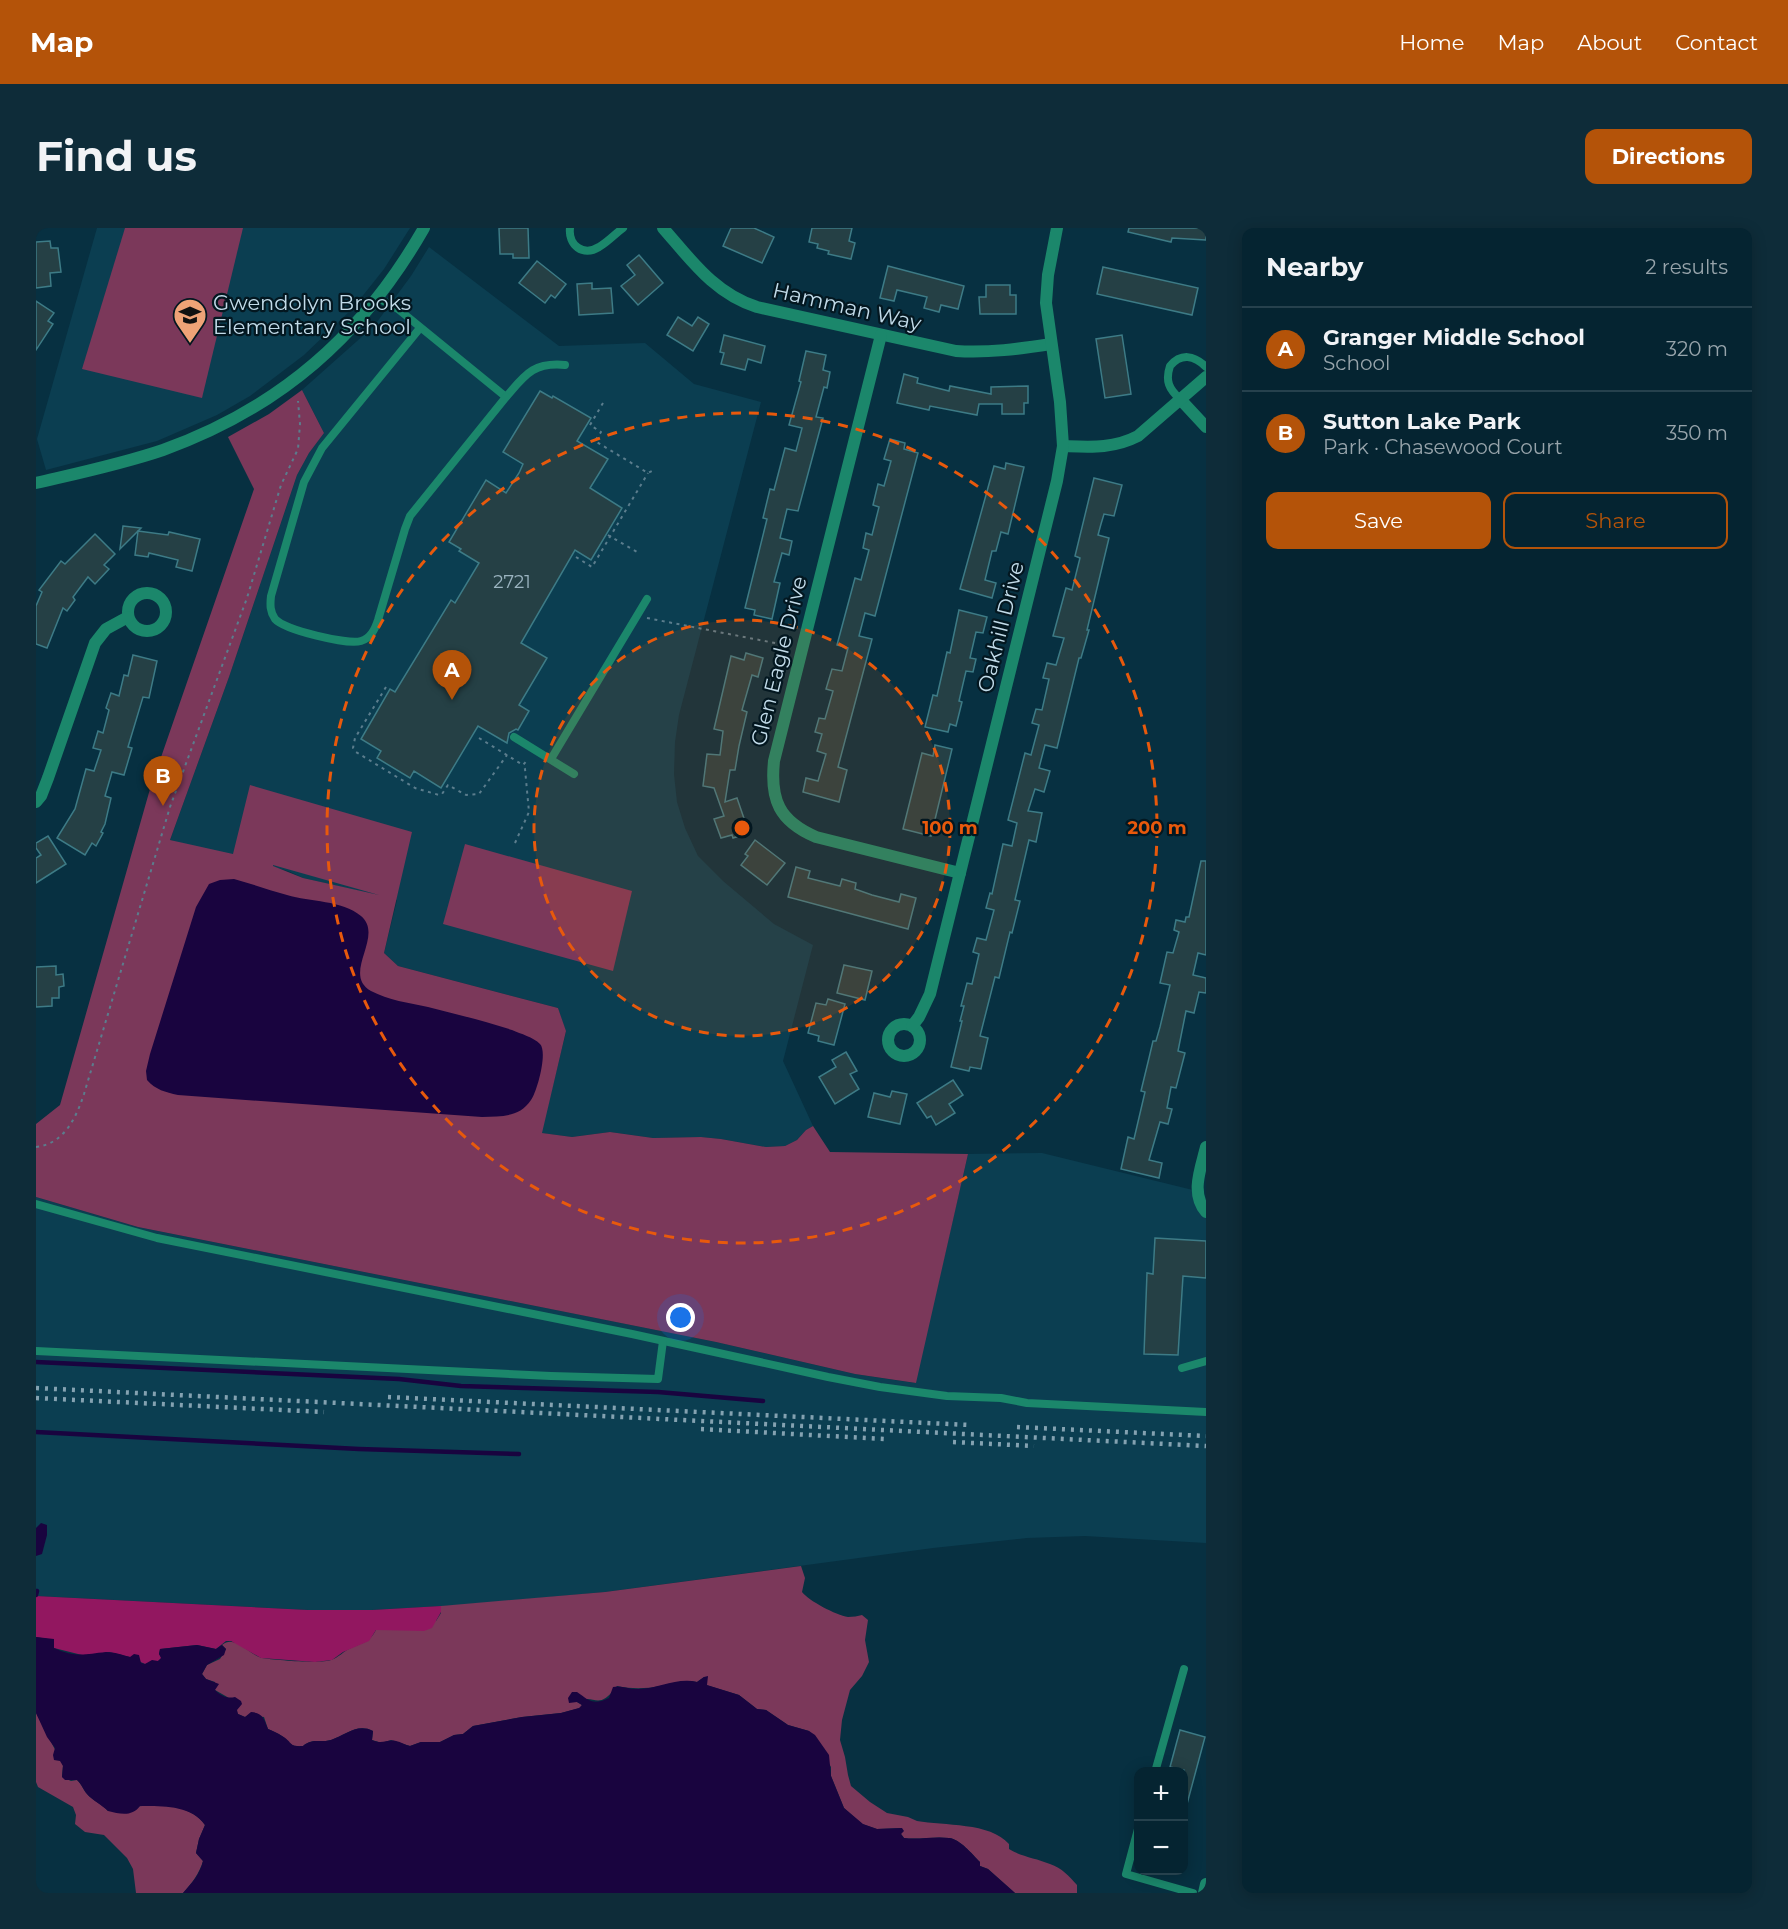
<!DOCTYPE html>
<meta charset="utf-8">
<style>
body{margin:0;font-family:Montserrat,sans-serif;background:#0e2c39;color:#f1f3f6}
.controls{position:absolute;right:18px;bottom:18px;display:grid;overflow:hidden;border-radius:12px;box-shadow:0 3px 15px #0003}
.controls button{width:54px;height:54px;display:grid;place-items:center;padding:0;border:0;border-bottom:2px solid #26414d;background:#052431;color:#f1f3f6;font:30px sans-serif}
.you{position:absolute;left:645px;top:1090px;width:21px;height:21px;margin:-15px;border:4px solid #fff;border-radius:50%;background:#1a73e8;box-shadow:0 0 0 9px #1a73e833}
.badge{display:grid;place-items:center;width:39px;height:39px;border-radius:50%;background:#b45309;color:#fff;font-size:20px;font-weight:700}
.pin{position:absolute;translate:-50% -50px;filter:drop-shadow(0 2px 3px #0008)}
.pin::after{content:'';position:absolute;top:32px;width:21px;height:18px;background:inherit;clip-path:polygon(0 0,100% 0,50% 100%)}
.list{margin:0;padding:0;list-style:none}
h2{display:flex;justify-content:space-between;align-items:center;height:78px;margin:0;padding:0 24px;font-size:26px}
h2 small{font-size:20px;font-weight:400;color:#97a4ab}
.list li{display:grid;grid-template-columns:39px 1fr auto;gap:18px;align-items:center;box-sizing:border-box;height:84px;padding:0 24px;border-top:2px solid #26414d}
.list b{display:block;font-size:22px;white-space:nowrap}
.list p{margin:0;font-size:20px;white-space:nowrap;color:#97a4ab}
.list em{font-size:20px;font-style:normal;color:#97a4ab}
.actions{display:flex;gap:12px;padding:18px 24px}
.actions a{flex:1;padding:14px 0;border:2px solid #b45309;border-radius:12px;text-align:center;font-size:21px;color:#b45309}
.actions .main{background:#b45309;color:#fff}
.map{position:relative;flex:none;width:1170px;height:1665px;overflow:hidden;border-radius:12px}
header{display:flex;align-items:center;gap:36px;box-sizing:border-box;height:84px;padding:0 30px;background:#b45309;color:#fff}
header strong{font-size:28px}
nav{display:flex;gap:33px;margin-inline-start:auto;font-size:21px}
.intro{display:flex;align-items:center;justify-content:space-between;box-sizing:border-box;height:144px;padding:0 36px}
h1{margin:0;font-size:42px}
.button{padding:15px 27px;border-radius:12px;background:#b45309;color:#fff;font-size:21px;font-weight:700}
main{display:flex;gap:36px;padding:0 36px}
aside{flex:1;background:#052431;border-radius:12px;box-shadow:0 3px 15px #0003}
.map>svg:first-child{display:block}
.built{fill:#0b3e51}
.green{fill:#7b385a;fill-rule:evenodd}
.forest{fill:#921760}
.water{fill:#19043f}
.lines{fill:none;stroke-linecap:round;stroke-linejoin:round}
.stream{stroke:#19043f;stroke-width:4.5}
.building{fill:#254045;stroke:#3d7b86;stroke-width:1.5}
.path{stroke:#5b7d8d;stroke-width:2;stroke-dasharray:3 4.5;stroke-linecap:butt}
.lane{stroke:#1b876b;stroke-width:8}
.street{stroke:#1b876b;stroke-width:12}
.rail{stroke:#84a2b1;stroke-width:4.5;stroke-dasharray:3 6;stroke-linecap:butt}
.ring{fill:none;stroke:#e8590c;stroke-width:3;stroke-dasharray:10 8}
.labels{text-anchor:middle;stroke-width:4.5;stroke-linejoin:round;paint-order:stroke}
.number-label{font-size:18px;fill:#9bb4c0}
.poi-label{font-size:21px;fill:#c2dbe9;stroke:#031720;text-anchor:start}
.street-label{font-size:21px;fill:#c2dbe9;stroke:#031720}
.centre{fill:#e8590c;stroke:#031720;stroke-width:3}
.ring-label{font-size:18px;text-anchor:middle;font-weight:bold;fill:#e8590c;stroke:#031720;stroke-width:4.5;stroke-linejoin:round;paint-order:stroke}
</style>
<header>
<strong>Map</strong>
<nav><a>Home</a><a>Map</a><a>About</a><a>Contact</a></nav>
</header>
<div class="intro"><h1>Find us</h1><a class="button">Directions</a></div>
<main>
<div class="map">
<svg width="1170" height="1665" viewBox="0 0 1170 1665">
<rect width="100%" height="100%" fill="#073041"/>
<!-- built -->
<g class="built">
<polygon points="61,0 374,0 348,41 317,80 268,127 214,168 181,187 121,213 10,242 1,211"/>
<polygon points="393,19 523,118 609,115 658,156 725,174 643,487 639,514 638,546 641,574 649,600 662,628 687,653 738,696 777,717 747,833 777,898 770,902 761,912 749,918 730,919 685,911 665,909 617,910 574,904 536,909 505,905 530,804 522,780 362,738 348,725 361,672 267,650 252,643 134,612 193,449 261,247 273,225 288,205 266,162 338,98 375,48"/>
<polygon points="1006,925 1165,964 1170,981 1170,1315 1049,1308 991,1310 897,1320 569,1364 425,1377 336,1382 272,1382 0,1368 0,969 102,999 680,1114 819,1146 879,1155 932,926"/>
</g>
<!-- green -->
<g class="green">
<polygon points="89,0 207,0 166,170 46,141"/>
<path d="M266 162 288 205 273 225 261 247 193 449 134 612 197 626 214 557 376 604 348 725 362 738 522 780 530 803 506 905 536 909 574 904 617 910 665 909 685 911 730 919 749 918 761 912 770 902 777 898 794 924 932 926 880 1155 819 1146 680 1114 102 999 0 969V896L24 877 114 561 218 261 192 209 233 186ZM237 638V637L343 667 267 650Z"/>
<polygon points="429,616 596,663 577,743 407,696"/>
<path d="M765 1338 769 1350 766 1364C773 1373 800 1387 812 1389 817 1389 822 1388 826 1387L832 1392 829 1412 833 1434 826 1448 814 1462 806 1492 804 1512 809 1529 812 1547 815 1558 834 1574 851 1585 872 1589 881 1593C908 1598 954 1594 973 1616V1621C986 1629 1000 1630 1014 1636 1026 1640 1033 1648 1041 1657V1665H979L952 1641 944 1638V1634C936 1626 924 1611 913 1610 898 1608 883 1612 868 1610L865 1606 866 1600 841 1601 826 1596 808 1580 795 1548V1539L773 1503 752 1497 730 1482 721 1481 703 1467 670 1457 671 1449H668L661 1454C647 1451 637 1456 624 1458 609 1461 596 1461 581 1458 561 1485 559 1464 541 1474L546 1477 544 1480 525 1485 486 1489 437 1498 427 1506 418 1507 404 1514H385L374 1518 355 1512 346 1515 336 1512 337 1503C321 1495 310 1507 295 1512 284 1515 277 1510 267 1518 252 1519 256 1515 246 1508 242 1505 236 1503 232 1501L228 1489 213 1487 209 1489 202 1486 193 1470 179 1462V1454L170 1451 166 1446 171 1437 184 1431 190 1421 186 1417C199 1406 212 1426 226 1430 237 1432 286 1436 295 1432 302 1430 308 1423 315 1420 326 1415 334 1414 340 1402L400 1393 405 1385V1378L569 1364Z"/>
<path d="M0 1485 27 1537 26 1549 35 1553 41 1552C46 1557 47 1561 51 1566 56 1572 66 1576 72 1583 100 1578 150 1569 169 1597L163 1611 160 1625 167 1633C163 1646 156 1655 147 1665H100L97 1641 91 1630 68 1607 49 1604 39 1596 40 1587 37 1579 2 1559 0 1554Z"/>
</g>
<!-- forest -->
<polygon class="forest" points="0,1368 272,1382 336,1382 405,1378 405,1384 396,1400 388,1403 340,1402 333,1413 307,1424 296,1432 279,1434 225,1430 195,1413 190,1413 180,1421 161,1417 124,1421 123,1426 126,1430 122,1433 109,1436 94,1429 73,1424 50,1428 18,1420 18,1412 0,1409"/>
<!-- water -->
<g class="water">
<path d="M198 651C216 656 233 662 251 667 274 674 306 672 325 688 349 708 305 746 335 763 352 772 373 775 392 779 420 786 448 793 476 802 485 806 497 809 504 816 512 824 501 864 495 872 483 890 465 888 446 889L142 867C129 864 120 862 111 852L110 843 114 826 160 679 173 656 184 652Z"/>
<polygon points="5,1295 11,1297 11,1307 6,1326 0,1328 0,1300"/>
<path d="M0 1409 18 1411V1420C40 1430 49 1426 70 1424 78 1424 87 1427 94 1429L98 1426 103 1427 105 1435 109 1436 116 1432 122 1433 125 1430 123 1426 124 1421 161 1417 180 1421 186 1417 190 1421 188 1427 171 1437 166 1446 170 1451 183 1456 179 1462C185 1468 191 1471 199 1469L205 1473 206 1476 201 1482 202 1486 209 1489 215 1484C227 1485 228 1491 232 1501 237 1503 242 1505 246 1508 257 1514 252 1519 267 1518 277 1510 284 1515 295 1512 310 1507 321 1495 337 1503L336 1512C347 1517 350 1511 360 1513 365 1514 369 1517 374 1518L385 1514H404L418 1507 427 1506 437 1498 486 1489 525 1485 543 1480 546 1477 541 1474 533 1475 532 1470 536 1464H541C553 1472 556 1478 573 1470L577 1459C585 1457 592 1461 600 1461 621 1462 640 1449 661 1454L668 1449 672 1448 671 1457 703 1467 721 1481 730 1482 752 1497 773 1503 779 1507 793 1527 795 1548 808 1580 827 1596 841 1601 866 1600 868 1603 865 1606 868 1610C883 1612 898 1608 913 1610 924 1611 936 1626 944 1634V1638L952 1641 979 1665H147C156 1655 164 1646 167 1633L160 1625 163 1611 169 1597C155 1577 126 1578 104 1578 96 1589 84 1586 72 1583 66 1577 56 1572 51 1566 47 1561 46 1557 41 1552H29L26 1549 27 1538 24 1533 18 1532 17 1527 19 1520 11 1509 0 1485Z"/>
</g>
<g class="lines">
<!-- stream -->
<g class="stream">
<polyline points="0,1134 363,1151 425,1158 622,1164 727,1173"/>
<polyline points="0,1204 323,1221 483,1226"/>
<polyline points="0,1367 1,1363"/>
</g>
</g>
<!-- building -->
<g class="building">
<polygon points="463,0 492,0 493,30 477,30 477,26 464,26"/>
<polygon points="695,0 718,0 738,9 726,35 687,18"/>
<polygon points="776,0 816,0 813,13 819,15 815,31 792,26 793,23 781,20 782,16 773,14"/>
<polygon points="1093,0 1170,0 1170,12 1136,10 1135,14 1092,4"/>
<polygon points="14,13 15,20 22,20 25,44 14,45 15,58 0,60 0,14"/>
<polygon points="603,27 627,55 602,77 585,58 599,47 591,37"/>
<polygon points="501,33 530,56 519,70 515,67 509,75 483,55"/>
<polygon points="852,38 928,58 922,81 905,77 903,84 888,80 891,69 861,62 858,73 844,70"/>
<polygon points="1067,39 1162,60 1156,87 1061,66"/>
<polygon points="556,55 556,61 575,60 577,85 543,87 541,56"/>
<polygon points="950,57 974,57 974,67 980,67 980,86 944,86 943,69 950,69"/>
<polygon points="0,73 18,85 12,93 17,96 0,122"/>
<polygon points="642,89 656,98 662,89 673,96 657,123 631,107"/>
<polygon points="688,107 729,118 725,135 712,131 709,142 685,136 688,125 684,124"/>
<polygon points="1086,107 1095,166 1069,170 1060,111"/>
<polygon points="770,123 790,127 787,142 794,144 791,160 788,159 780,189 787,190 762,283 751,281 744,310 756,313 753,327 746,325 738,354 744,355 736,391 718,387 719,382 709,380 731,291 727,290 734,261 738,262 749,220 760,223 766,200 753,197 765,154 763,153"/>
<polygon points="868,146 882,150 881,155 913,163 914,158 955,166 955,159 992,158 992,175 988,175 988,186 966,186 966,176 943,176 941,187 894,178 893,182 861,175"/>
<polygon points="504,163 516,170 517,168 555,190 541,213 572,231 554,260 586,280 555,332 539,322 485,415 511,430 483,477 493,483 482,502 480,501 473,505 471,515 442,498 405,560 378,543 374,550 341,530 345,523 325,511 354,461 359,464 415,372 419,375 443,335 423,323 425,321 413,314 450,252 470,265 483,245 487,236 467,224"/>
<polygon points="854,211 869,215 868,221 882,225 839,388 829,385 823,408 836,411 802,539 811,542 803,574 767,564 770,550 782,553 790,526 781,523 786,506 779,504 783,490 789,491 797,463 790,461 796,441 806,443 812,420 801,417 819,350 825,352 833,322 827,320 830,305 836,307 843,279 837,277 842,256 848,258 855,233 848,231"/>
<polygon points="970,235 988,239 972,306 965,304 960,323 956,323 949,352 960,355 956,370 924,361 958,238 969,241"/>
<polygon points="1058,250 1086,257 1078,288 1068,286 1065,296 1062,307 1073,310 1051,402 1053,402 1045,430 1043,430 1021,520 1009,517 1003,540 1014,543 1008,564 999,561 992,583 1006,585 1000,614 993,612 979,672 984,673 976,705 974,704 963,750 959,749 944,808 952,810 945,841 934,839 933,843 915,839 926,793 924,793 928,778 925,778 931,755 936,756 943,726 937,724 941,710 950,712 958,682 950,680 954,665 956,666 967,616 976,618 981,595 972,592 989,525 995,527 1003,497 996,495 1000,481 1006,482 1013,451 1007,450 1011,435 1020,437 1028,410 1017,408 1030,360 1036,362 1044,330 1039,328"/>
<polygon points="87,298 105,300 84,321"/>
<polygon points="102,303 132,307 133,304 164,311 156,343 140,339 142,332 113,325 112,329 99,327"/>
<polygon points="59,306 79,326 68,337 73,341 59,356 52,349 37,369 39,372 31,383 27,380 11,420 0,416 0,378 6,364 3,362 25,333 29,336"/>
<polygon points="923,382 951,389 947,405 940,404 934,430 940,431 937,444 930,443 923,473 926,474 920,498 914,496 912,504 889,499 897,467 901,468 911,424 914,425"/>
<polygon points="710,425 727,430 722,449 716,447 706,482 711,484 703,518 699,542 694,542 689,574 701,570 713,605 697,610 696,607 685,610 678,591 688,588 678,560 667,558 671,526 684,527 687,503 678,501 695,428 708,432"/>
<polygon points="97,427 121,433 113,470 107,469 92,519 96,520 88,547 76,544 69,568 75,570 69,596 65,604 67,605 60,618 56,615 49,627 21,610 39,581 50,541 58,543 65,522 57,520 62,503 67,505 73,482 70,480 75,465 83,468 88,447 92,448"/>
<polygon points="899,517 916,521 895,608 867,601 886,525 897,528"/>
<polygon points="12,608 30,636 0,655 0,630 5,627 0,620 0,615"/>
<polygon points="719,612 749,635 731,657 705,637 712,628 709,626"/>
<polygon points="1165,633 1170,633 1170,727 1162,725 1157,747 1170,750 1170,765 1163,764 1158,785 1150,783 1142,823 1149,825 1140,860 1135,859 1131,880 1136,881 1132,896 1124,894 1113,932 1126,935 1123,950 1085,941 1092,909 1098,911 1109,864 1105,863 1113,830 1117,813 1120,813 1124,799 1134,757 1124,755 1131,724 1137,725 1143,704 1138,702 1140,692 1149,694 1150,689 1153,689"/>
<polygon points="760,639 774,643 772,650 804,658 806,651 820,655 819,661 836,667 863,674 865,666 880,670 872,701 752,669"/>
<polygon points="808,737 836,743 829,772 801,765"/>
<polygon points="20,738 20,747 27,746 28,758 23,759 23,770 16,770 16,778 0,779 0,739"/>
<polygon points="792,771 809,776 798,817 782,813 783,808 772,805 780,775 790,777"/>
<polygon points="810,824 821,843 814,846 823,861 799,876 783,849 800,839 796,832"/>
<polygon points="917,852 927,867 913,876 919,885 900,897 895,888 891,890 881,875"/>
<polygon points="856,863 871,866 864,896 832,889 838,865 854,869"/>
<polygon points="1119,1010 1170,1013 1170,1050 1147,1048 1142,1127 1108,1126 1111,1045 1117,1046"/>
<polygon points="1144,1502 1169,1509 1151,1576 1148,1576 1148,1542 1134,1539"/>
</g>
<g class="lines">
<!-- path -->
<g class="path">
<polyline points="567,175 554,197 565,204 559,213 612,245 616,243"/>
<polyline points="572,307 601,324"/>
<polyline points="540,329 556,339 612,245"/>
<polyline points="611,390 749,417"/>
<polyline points="350,459 319,510 317,520 320,524 379,560 403,567 406,566 412,557 430,567 443,566 471,527"/>
<polyline points="443,510 487,537 492,531"/>
<polyline points="479,615 493,584 489,541 487,537"/>
<path d="M0 919C28 916 40 890 48 866L134 579 211 370 245 257 262 221 264 196 262 173"/>
</g>
<!-- lane -->
<g class="lane">
<path d="M534 0C532 17 547 29 563 19 572 14 579 6 587 0"/>
<path d="M342 70 362 81 470 169C489 147 497 134 529 137"/>
<path d="M384 100 286 220 268 254 235 368C234 377 234 384 239 391 249 402 311 417 325 413 335 410 339 401 342 392L369 301 374 288 470 169"/>
<path d="M1144 171C1133 161 1129 153 1134 138 1145 125 1158 127 1170 139"/>
<polyline points="478,509 538,546"/>
<polyline points="515,531 611,371"/>
<polyline points="0,976 121,1010 596,1106 792,1149 844,1159 911,1168 965,1170 991,1175 1170,1184"/>
<polyline points="0,1123 515,1148 622,1151 627,1113"/>
<polyline points="1146,1140 1170,1133"/>
<polyline points="1119,1544 1148,1441"/>
<polyline points="1102,1601 1090,1646 1157,1665"/>
</g>
<!-- street -->
<g class="street">
<path d="M627 0C655 32 679 66 721 79L920 123C953 125 983 121 1015 116"/>
<path d="M845 107 738 533C734 572 743 593 780 609L924 645"/>
<polyline points="1144,171 1170,199"/>
<path d="M1027 218C1054 219 1077 221 1102 208L1170 149"/>
<path d="M0 255C43 245 86 236 127 222 244 180 327 107 388 0"/>
<circle cx="111" cy="384" r="19"/>
<polyline points="0,574 5,568 12,550 59,415 70,401 92,389"/>
<circle cx="868" cy="812" r="16"/>
<polyline points="876,798 883,789 894,766 1021,253 1027,218 1024,174 1010,75 1012,47 1021,0"/>
<path d="M1170 919C1165 940 1154 965 1170 984"/>
<polyline points="1168,1665 1170,1656"/>
</g>
<!-- rail -->
<g class="rail">
<polyline points="0,1160 1170,1218"/>
<polyline points="352,1169 933,1197"/>
<polyline points="0,1170 288,1184"/>
<polyline points="981,1199 1170,1208"/>
<polyline points="665,1201 848,1211"/>
<polyline points="917,1214 998,1218"/>
</g>
</g>
<!-- distance rings -->
<circle cx="706" cy="600" r="208" fill="#e8590c" fill-opacity=".12"/>
<g class="ring">
<circle cx="706" cy="600" r="208"/>
<circle cx="706" cy="600" r="415"/>
</g>
<!-- icons -->
<defs>
<symbol id="school-pin" viewBox="-11 -11 22 30"><path d="M0 17L-7.5 6A9.5 9.5 0 1 1 7.5 6Z" fill="#efa377" stroke="#031720"/><path d="M0-5L7-2L0 1L-7-2ZM-4 1L0 2.5L4 1V4Q0 6-4 4Z" fill="#111"/></symbol>
</defs>
<g fill-rule="evenodd">
<use href="#school-pin" x="135" y="68" width="38" height="52"/>
</g>
<g class="labels">
<!-- number labels -->
<g class="number-label">
<text x="476" y="360">2721</text>
</g>
<!-- poi labels -->
<g class="poi-label">
<text x="177" y="82">Gwendolyn Brooks<tspan x="177" dy="24">Elementary School</tspan></text>
</g>
<!-- street labels -->
<g class="street-label">
<text transform="translate(811 79) rotate(13)" y="7">Hamman Way</text>
<text transform="translate(965 399) rotate(-76)" y="7">Oakhill Drive</text>
<text transform="translate(743 433) rotate(-76)" y="7">Glen Eagle Drive</text>
</g>
</g>
<circle cx="706" cy="600" r="9" class="centre"/>
<g class="ring-label">
<text x="914" y="606">100 m</text>
<text x="1121" y="606">200 m</text>
</g>
</svg>
<div class="controls">
<button>+</button>
<button>−</button>
</div>
<div class="you"></div>
<div class="pin badge" style="left:416px;top:472px">A</div>
<div class="pin badge" style="left:127px;top:578px">B</div>
</div>
<aside>
<h2>Nearby<small>2 results</small></h2>
<ul class="list">
<li><span class="badge">A</span><div><b>Granger Middle School</b><p>School</p></div><em>320 m</em></li>
<li><span class="badge">B</span><div><b>Sutton Lake Park</b><p>Park · Chasewood Court</p></div><em>350 m</em></li>
</ul>
<div class="actions"><a class="main">Save</a><a>Share</a></div>
</aside>
</main>
